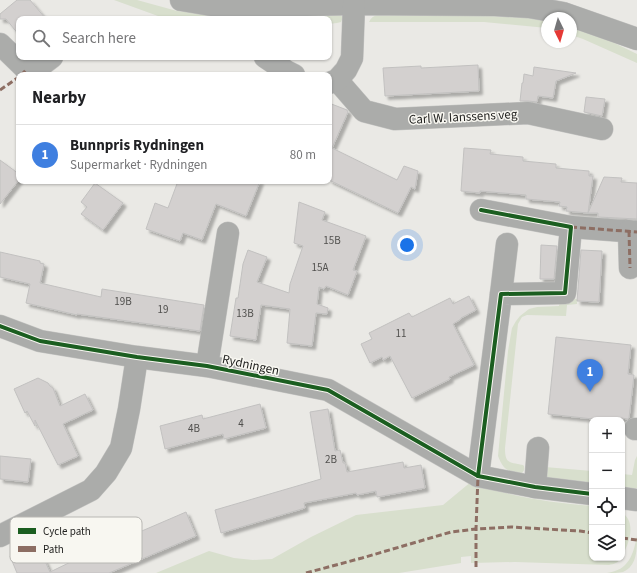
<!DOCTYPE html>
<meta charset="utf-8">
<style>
body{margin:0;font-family:"Source Sans 3",sans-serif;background:#f6f6f6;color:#202124}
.controls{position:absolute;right:12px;bottom:12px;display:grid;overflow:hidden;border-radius:8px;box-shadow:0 1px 3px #0004}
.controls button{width:36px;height:36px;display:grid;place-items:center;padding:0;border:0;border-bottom:1px solid #e0e0e0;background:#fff;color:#202124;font:20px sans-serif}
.compass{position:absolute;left:541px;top:12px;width:36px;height:36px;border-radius:50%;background:#fff;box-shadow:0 1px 3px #0004;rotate:175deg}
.you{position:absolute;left:407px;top:245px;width:14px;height:14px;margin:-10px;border:3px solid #fff;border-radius:50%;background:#1a73e8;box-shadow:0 0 0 6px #1a73e833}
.badge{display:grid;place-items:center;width:26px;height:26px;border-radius:50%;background:#0f766e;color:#fff;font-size:13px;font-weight:700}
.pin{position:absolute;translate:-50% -33px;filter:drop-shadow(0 1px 2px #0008)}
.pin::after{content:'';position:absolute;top:21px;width:14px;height:12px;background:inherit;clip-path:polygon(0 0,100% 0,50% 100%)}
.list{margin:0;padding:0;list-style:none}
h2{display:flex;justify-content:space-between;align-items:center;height:52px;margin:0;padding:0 16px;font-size:17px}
h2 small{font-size:13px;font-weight:400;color:#757577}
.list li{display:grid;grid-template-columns:26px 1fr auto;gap:12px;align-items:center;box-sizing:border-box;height:60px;padding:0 16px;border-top:1px solid #e0e0e0}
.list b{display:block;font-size:15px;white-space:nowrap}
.list p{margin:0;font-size:13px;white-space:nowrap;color:#757577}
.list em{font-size:13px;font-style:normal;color:#757577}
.icon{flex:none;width:22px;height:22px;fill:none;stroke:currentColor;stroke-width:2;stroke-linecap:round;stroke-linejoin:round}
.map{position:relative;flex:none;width:637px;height:573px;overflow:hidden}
.search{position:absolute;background:#fff;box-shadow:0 1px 3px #0004;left:16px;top:16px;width:316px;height:44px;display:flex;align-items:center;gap:10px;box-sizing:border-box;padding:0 14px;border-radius:8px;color:#757577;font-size:15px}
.panel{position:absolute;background:#fff;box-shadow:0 1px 3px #0004;left:16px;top:72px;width:316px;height:112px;border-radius:8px}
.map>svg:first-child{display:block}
.green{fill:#d8dfcd}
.building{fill:#d3d0cf;stroke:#c2c1c0;filter:url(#shadow)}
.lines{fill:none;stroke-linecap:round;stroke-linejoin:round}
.minor-casing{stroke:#c5c5c3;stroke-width:23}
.minor{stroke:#abacaa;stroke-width:22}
.quiet{stroke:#8d6e63;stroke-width:3;stroke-dasharray:6 3;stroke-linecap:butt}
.cycleway-casing{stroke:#f8f7f1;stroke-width:6}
.cycleway{stroke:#1b5e20;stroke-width:4}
.labels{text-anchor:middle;stroke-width:3;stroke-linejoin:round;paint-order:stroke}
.number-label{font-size:11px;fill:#51504e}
.street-label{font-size:13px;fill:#232321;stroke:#f8f7f1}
.key{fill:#f8f7f1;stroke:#b8b7b3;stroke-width:1}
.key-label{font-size:11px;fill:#232321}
</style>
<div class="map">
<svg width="637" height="573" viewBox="0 0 637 573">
<defs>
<filter id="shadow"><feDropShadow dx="3.5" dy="3.5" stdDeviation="1" flood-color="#0004"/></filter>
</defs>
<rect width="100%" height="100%" fill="#eae9e5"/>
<!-- green -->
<g class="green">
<polygon points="114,0 137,0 177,11 220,15 340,15 343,17 341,22 337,23 329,24 329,19 178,19 158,16"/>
<path d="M388 13 527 17 547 20V28L484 22H369C373 14 380 14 388 13Z"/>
<polygon points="571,26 594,33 637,54 637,63 583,39 571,35"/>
<path d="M560 298 577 299V304L567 305 566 316 527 315 522 317 518 324 505 448C505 464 509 462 523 465L524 466C525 471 523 472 520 475 507 471 503 469 498 456L508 351 512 328 516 321 520 316 529 309 537 307 559 306Z"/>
<polygon points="637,456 637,488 632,489 622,489 622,474 632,475 635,460"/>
<polygon points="545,467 592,471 592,485 546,479"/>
<path d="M472 481C510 498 551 502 592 506V558H621C618 563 614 564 609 565L515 562 471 563V556L461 557V563L399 573H156L209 551 234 558 253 560 272 559 311 537 356 515 443 505Z"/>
<path d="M622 512C624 514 627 517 628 519 634 530 628 546 622 556Z"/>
<path d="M637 536C637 550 637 566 623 572 619 573 612 573 607 573 629 570 633 555 637 536Z"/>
</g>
<!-- building -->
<g class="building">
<polygon points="17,0 30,0 46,19 19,19 19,35 6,19 0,19 0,14"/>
<polygon points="478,65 479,91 385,96 383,68 421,66 421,68"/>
<polygon points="534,67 576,73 556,81 553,98 538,96 537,102 528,101 520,101 522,83 523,83 524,74 533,76"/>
<polygon points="586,97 605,99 602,116 584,112"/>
<polygon points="329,103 347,110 348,112 332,148 397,180 404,166 418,171 415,189 411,187 398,213 329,180"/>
<polygon points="464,148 491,150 490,154 523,157 523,161 556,164 556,168 589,171 589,176 593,176 588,213 566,211 567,207 559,206 560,202 526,199 526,195 480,191 480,193 461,191"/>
<polygon points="0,160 19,174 19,180 0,204"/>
<polygon points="604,177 622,178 621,182 637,183 637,219 598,217 598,213 588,213"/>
<polygon points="178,181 260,181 246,216 216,204 202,240 183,233 180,241 146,229 155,203 168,208"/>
<polygon points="95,183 123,203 103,230 81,214 87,207 81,202"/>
<polygon points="299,202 325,212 322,220 366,236 353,270 357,271 348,295 326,286 324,289 319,287 317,304 328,308 327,314 316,313 312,346 287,343 290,309 261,305 256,340 230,336 236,298 238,298 243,264 248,250 267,257 257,282 289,293 290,284 303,246 294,243"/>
<polygon points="541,245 557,246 554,279 540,279"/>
<polygon points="581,250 602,251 599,302 577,301"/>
<polygon points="0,252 40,261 40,263 44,264 40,283 101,297 102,289 204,305 200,331 77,314 77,315 26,303 30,284 0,277"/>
<polygon points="469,296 476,310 461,318 461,319 453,324 474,365 449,377 450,379 412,398 390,356 383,360 382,357 370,363 361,344 372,339 369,333 409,313 412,317 450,298 453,304"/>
<polygon points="556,337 631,345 628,374 634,375 629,418 628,419 621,418 621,420 602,420 548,414"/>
<polygon points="38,378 48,383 50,386 53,388 60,406 85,394 93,410 63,424 78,456 58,465 35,420 35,426 27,411 25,413 14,389"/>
<polygon points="260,404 266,428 224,439 223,434 165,449 160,426 202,415 203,419"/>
<polygon points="328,409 335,451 340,450 343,463 345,463 347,472 403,462 404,468 421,465 425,488 377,497 376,491 357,495 356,493 304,503 305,508 221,533 215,510 321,479 310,412"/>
<polygon points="0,456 31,459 28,482 0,479"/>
<polygon points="186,512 196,536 109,573 17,573 10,556 37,544 50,572 79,558"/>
</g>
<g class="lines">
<defs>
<g id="minor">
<polyline points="181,0 211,5 258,6 354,4 495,5 529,7 563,13 637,39"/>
<polyline points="0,44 32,75"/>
<polyline points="265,57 286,71 294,75"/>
<polyline points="31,73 52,57"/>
<polyline points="337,80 364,111 395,119 528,113 602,129"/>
<polyline points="329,83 337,80 346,70 352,58 354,4"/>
<polyline points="481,210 571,227 565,293 501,294 478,476 535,487 592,494"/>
<polyline points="571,227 637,232"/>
<polyline points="629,231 630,268"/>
<polyline points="501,294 507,244"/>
<polyline points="0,326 40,341 137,357 207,366 328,390 478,476"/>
<polyline points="207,366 228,233"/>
<polyline points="635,429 637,429"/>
<polyline points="535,487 538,448"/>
<polyline points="622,498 637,500"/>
<polyline points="0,536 91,490 106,473 121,448 129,409 137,357"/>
</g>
</defs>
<!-- minor casing -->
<use href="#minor" class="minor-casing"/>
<!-- minor -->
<use href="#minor" class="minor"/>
<!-- quiet -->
<g class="quiet">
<polyline points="21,75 27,69"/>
<polyline points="0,90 19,77"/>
<polyline points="571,227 637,232"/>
<polyline points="629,231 630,268"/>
<polyline points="622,538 637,540"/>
<polyline points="476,567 476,529 478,476"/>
<polyline points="306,573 362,558 451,532 476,529 511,527 580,531 592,533"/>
</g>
<defs>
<g id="cycleway">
<polyline points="481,210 571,227 565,293 501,294 478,476 535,487 592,494"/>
<polyline points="0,326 40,341 137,357 207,366 328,390 478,476"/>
</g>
</defs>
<!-- cycleway casing -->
<use href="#cycleway" class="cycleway-casing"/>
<!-- cycleway -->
<use href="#cycleway" class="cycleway"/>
</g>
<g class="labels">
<!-- number labels -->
<g class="number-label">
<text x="332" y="244">15B</text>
<text x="320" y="271">15A</text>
<text x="123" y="305">19B</text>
<text x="163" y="313">19</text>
<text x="245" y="317">13B</text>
<text x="401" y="337">11</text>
<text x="241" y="427">4</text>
<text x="194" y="432">4B</text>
<text x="331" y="463">2B</text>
</g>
<!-- street labels -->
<g class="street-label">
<text transform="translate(463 116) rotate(-3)" y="5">Carl W. Ianssens veg</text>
<text transform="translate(251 364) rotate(12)" y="5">Rydningen</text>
</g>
</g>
<!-- legend -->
<rect x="10" y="517" width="132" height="46" rx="6" class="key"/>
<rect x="18" y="528" width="18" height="6" fill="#1b5e20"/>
<rect x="18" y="546" width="18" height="6" fill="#8d6e63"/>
<g class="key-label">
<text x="43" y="535">Cycle path</text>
<text x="43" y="553">Path</text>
</g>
</svg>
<div class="controls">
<button>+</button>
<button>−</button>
<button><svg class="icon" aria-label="locate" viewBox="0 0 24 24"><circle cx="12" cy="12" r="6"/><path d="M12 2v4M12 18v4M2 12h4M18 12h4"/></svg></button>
<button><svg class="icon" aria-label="layers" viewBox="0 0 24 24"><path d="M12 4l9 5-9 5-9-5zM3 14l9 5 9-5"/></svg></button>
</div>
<svg class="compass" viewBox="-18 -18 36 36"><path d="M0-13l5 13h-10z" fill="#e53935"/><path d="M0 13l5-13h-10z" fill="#757577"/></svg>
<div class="you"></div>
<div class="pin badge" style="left:590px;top:392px;background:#3f7fe0">1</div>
<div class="search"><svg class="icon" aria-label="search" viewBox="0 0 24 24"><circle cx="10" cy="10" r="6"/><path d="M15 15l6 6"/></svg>Search here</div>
<section class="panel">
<h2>Nearby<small></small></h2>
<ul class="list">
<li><span class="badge" style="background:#3f7fe0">1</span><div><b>Bunnpris Rydningen</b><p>Supermarket · Rydningen</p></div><em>80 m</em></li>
</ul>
</section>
</div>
